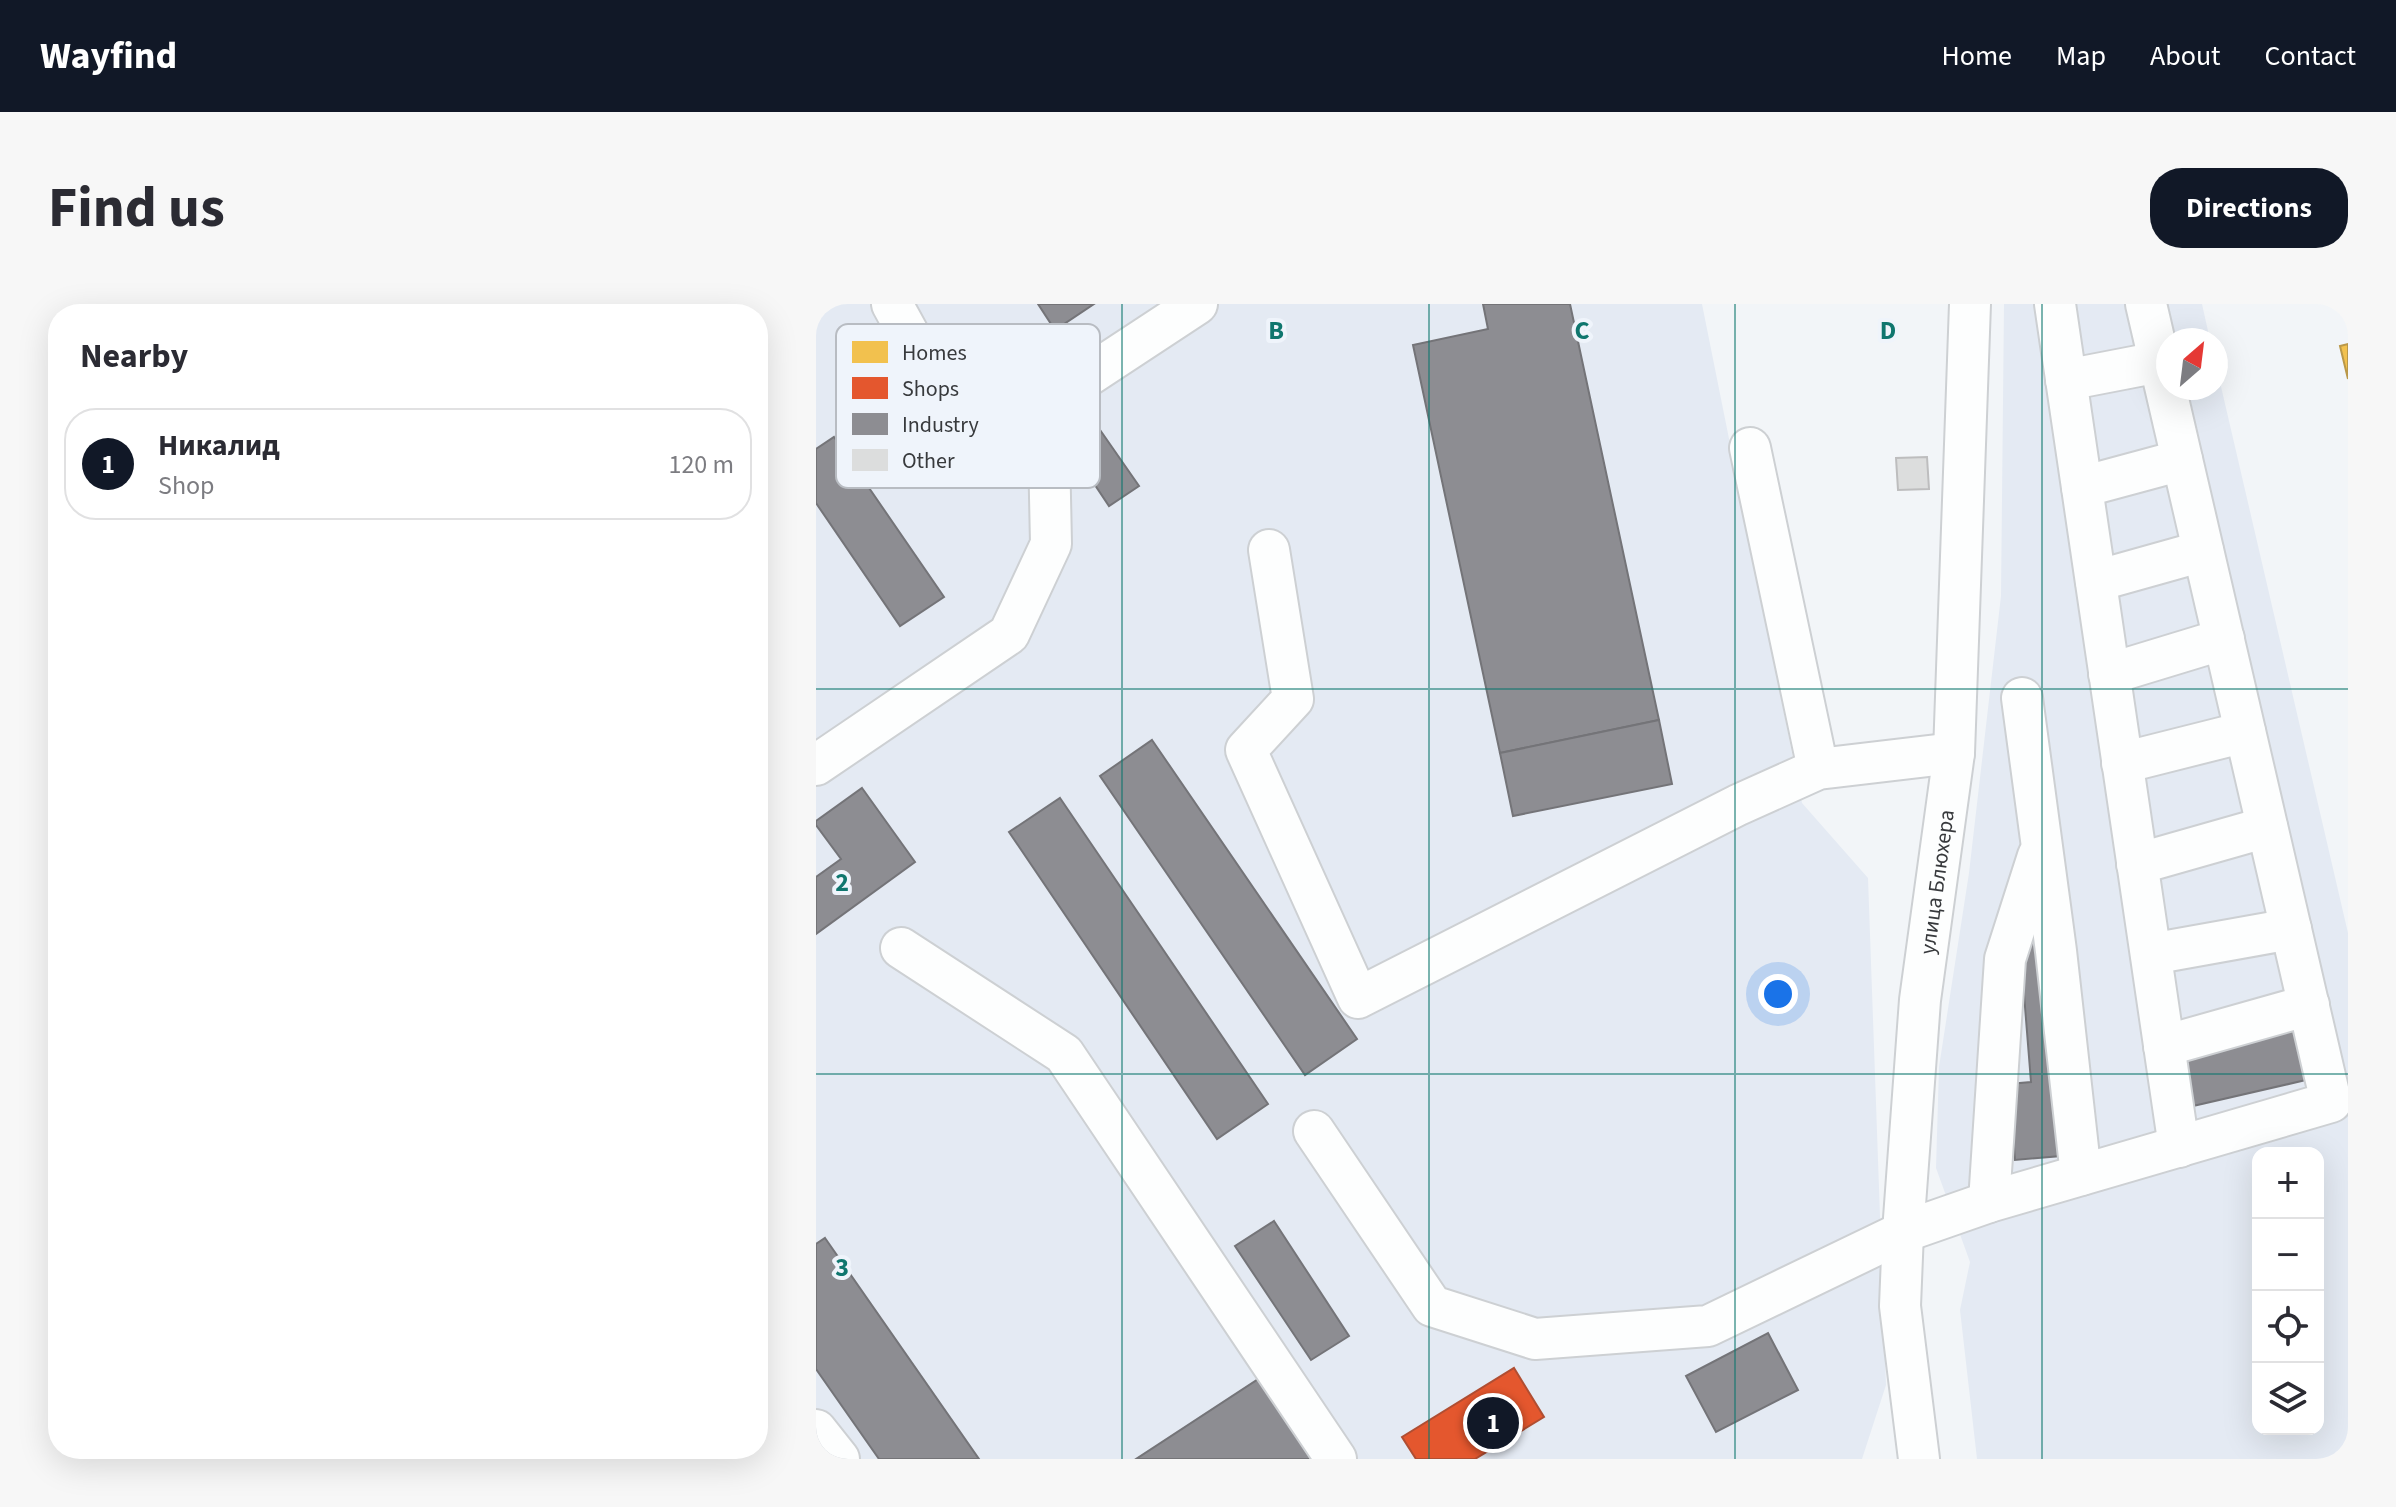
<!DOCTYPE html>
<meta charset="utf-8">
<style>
body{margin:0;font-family:"Source Sans 3",sans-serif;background:#f7f7f7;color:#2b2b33}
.controls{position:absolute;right:24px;bottom:24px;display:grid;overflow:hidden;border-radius:16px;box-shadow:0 8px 32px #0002}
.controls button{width:72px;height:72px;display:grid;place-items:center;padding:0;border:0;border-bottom:2px solid #e1e1e2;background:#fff;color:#2b2b33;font:40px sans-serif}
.compass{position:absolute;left:1340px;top:24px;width:72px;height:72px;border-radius:50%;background:#fff;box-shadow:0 8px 32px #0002;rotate:28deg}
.you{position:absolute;left:962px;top:690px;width:28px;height:28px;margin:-20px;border:6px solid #fff;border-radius:50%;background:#1a73e8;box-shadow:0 0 0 12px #1a73e833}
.badge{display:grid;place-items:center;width:52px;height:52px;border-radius:50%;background:#111827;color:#fff;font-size:26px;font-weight:700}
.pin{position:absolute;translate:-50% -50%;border:4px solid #fff;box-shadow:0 2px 8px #0006}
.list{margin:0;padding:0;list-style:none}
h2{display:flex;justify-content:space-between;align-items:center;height:104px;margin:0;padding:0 32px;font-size:34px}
h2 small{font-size:26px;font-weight:400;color:#7c7c81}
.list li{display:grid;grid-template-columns:52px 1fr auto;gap:24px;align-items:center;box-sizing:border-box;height:112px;margin:0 16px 16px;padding:0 16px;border:2px solid #e1e1e2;border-radius:32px}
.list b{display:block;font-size:30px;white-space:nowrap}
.list p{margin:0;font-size:26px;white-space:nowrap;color:#7c7c81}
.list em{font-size:26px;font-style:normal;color:#7c7c81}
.icon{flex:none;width:44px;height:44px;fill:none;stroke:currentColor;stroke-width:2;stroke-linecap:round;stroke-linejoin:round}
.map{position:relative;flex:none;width:1532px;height:1155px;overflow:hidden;border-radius:32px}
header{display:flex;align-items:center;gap:48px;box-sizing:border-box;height:112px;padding:0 40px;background:#111827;color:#fff}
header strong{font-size:38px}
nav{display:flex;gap:44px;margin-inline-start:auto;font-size:28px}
.intro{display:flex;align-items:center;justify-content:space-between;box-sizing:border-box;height:192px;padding:0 48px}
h1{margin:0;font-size:56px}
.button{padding:20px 36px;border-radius:32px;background:#111827;color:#fff;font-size:28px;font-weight:700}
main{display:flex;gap:48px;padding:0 48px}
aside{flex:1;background:#fff;border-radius:32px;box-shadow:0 8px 32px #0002}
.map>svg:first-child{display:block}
.built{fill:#e4eaf3;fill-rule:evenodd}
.homes{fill:#f2c14e;stroke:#ba9849;stroke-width:2}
.shops{fill:#e4572e;stroke:#b04e32;stroke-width:2}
.industry{fill:#8d8d92;stroke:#747478;stroke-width:2}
.building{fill:#dcdddd;stroke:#bdbdbe;stroke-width:2}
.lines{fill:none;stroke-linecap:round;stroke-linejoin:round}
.minor-casing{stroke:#cdd0d3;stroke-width:44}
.minor{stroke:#fdfefe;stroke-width:40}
.grid{fill:none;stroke:#0f766e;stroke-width:2;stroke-opacity:0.55}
.labels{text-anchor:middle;stroke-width:8;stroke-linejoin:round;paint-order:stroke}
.street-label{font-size:22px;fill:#383a3d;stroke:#eff4fb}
.key{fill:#eff4fb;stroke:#b8bcc2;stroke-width:2}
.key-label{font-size:22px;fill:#383a3d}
.grid-label{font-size:26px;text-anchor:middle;font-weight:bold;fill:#0f766e;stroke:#eff4fb;stroke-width:8;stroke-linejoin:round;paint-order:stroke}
</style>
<header>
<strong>Wayfind</strong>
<nav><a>Home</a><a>Map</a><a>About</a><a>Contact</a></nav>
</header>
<div class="intro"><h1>Find us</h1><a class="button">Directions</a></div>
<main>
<aside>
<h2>Nearby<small></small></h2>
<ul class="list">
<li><span class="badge">1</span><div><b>Никалид</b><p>Shop</p></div><em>120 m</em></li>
</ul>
</aside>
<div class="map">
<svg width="1532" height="1155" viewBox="0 0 1532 1155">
<rect width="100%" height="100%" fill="#f2f5f8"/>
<!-- built -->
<g class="built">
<polygon points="0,0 886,0 986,499 1052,574 1070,1081 1046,1155 0,1155"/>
<path d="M1188 0H1386L1394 36H1352V84H1400V61L1532 629V1155H1161L1144 1006 1154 958 1120 864 1123 763 1153 569 1185 292ZM1442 849H1502V1125H1442Z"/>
</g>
<!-- homes -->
<polygon class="homes" points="1532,40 1532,75 1524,42"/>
<!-- shops -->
<polygon class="shops" points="698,1064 728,1113 659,1155 600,1155 586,1133"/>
<!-- industry -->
<g class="industry">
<polygon points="222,0 278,0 239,26"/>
<polygon points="667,0 754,0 843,416 684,449 597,41 672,25"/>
<polygon points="282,123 323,182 293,202 253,142"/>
<polygon points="18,133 128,293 84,322 0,199 0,145"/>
<polygon points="843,416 856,480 697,512 684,449"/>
<polygon points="336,436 541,735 489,771 284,472"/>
<polygon points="46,484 99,558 0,630 0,573 25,555 0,521 0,517"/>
<polygon points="244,494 452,800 401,835 193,528"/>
<polygon points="1228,639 1245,852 1199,856 1193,780 1215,778 1204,640"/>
<polygon points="1477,721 1490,776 1377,802 1364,748"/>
<polygon points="458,917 533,1032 495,1056 419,942"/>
<polygon points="9,934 163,1155 63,1155 0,1065 0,940"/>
<polygon points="952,1029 982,1086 900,1128 870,1072"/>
<polygon points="447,1072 501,1155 320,1155"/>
</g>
<!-- building -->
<polygon class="building" points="1111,153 1113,185 1082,186 1080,154"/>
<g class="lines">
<defs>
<g id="minor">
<polyline points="76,0 104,51 156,97 232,98 381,0"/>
<polyline points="1239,0 1363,843"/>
<polyline points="1250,76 1343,58"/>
<polyline points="934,144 1002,465"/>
<polyline points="1266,183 1366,156"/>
<polyline points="453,246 477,395 430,446 542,694 922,501 1002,465 1138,449"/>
<polyline points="1280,277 1387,247"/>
<polyline points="1293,370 1408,335"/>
<polyline points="1206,394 1240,647 1265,871"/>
<polyline points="1306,459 1429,428"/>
<polyline points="0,461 193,330 235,240 232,98"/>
<polyline points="1321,560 1451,523"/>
<polyline points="85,644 248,750 520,1155"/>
<polyline points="1335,650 1475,625"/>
<polyline points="1348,742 1493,701"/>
<polyline points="498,827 616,1002 719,1035 892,1022 1087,928 1173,898 1515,798 1330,0"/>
<polyline points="1173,898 1189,655 1222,552"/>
<polyline points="0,1126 23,1155"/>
<path id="s1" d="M1103 1155 1084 1002 1087 928 1104 696 1138 449 1154 0"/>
</g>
</defs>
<!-- minor casing -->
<use href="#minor" class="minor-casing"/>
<!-- minor -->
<use href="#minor" class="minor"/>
</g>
<!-- grid -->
<path class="grid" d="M306 0V1155M613 0V1155M919 0V1155M1226 0V1155M0 385H1532M0 770H1532"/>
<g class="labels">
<!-- street labels -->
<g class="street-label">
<text dy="8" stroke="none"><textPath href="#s1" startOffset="580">улица Блюхера</textPath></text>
</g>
</g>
<!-- legend -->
<rect x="20" y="20" width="264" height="164" rx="12" class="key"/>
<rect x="36" y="37" width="36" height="22" fill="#f2c14e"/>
<rect x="36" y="73" width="36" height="22" fill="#e4572e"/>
<rect x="36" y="109" width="36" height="22" fill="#8d8d92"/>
<rect x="36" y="145" width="36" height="22" fill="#dcdddd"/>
<g class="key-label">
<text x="86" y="56">Homes</text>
<text x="86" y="92">Shops</text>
<text x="86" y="128">Industry</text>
<text x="86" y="164">Other</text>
</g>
<g class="grid-label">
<text x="460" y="35">B</text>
<text x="766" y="35">C</text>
<text x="1072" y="35">D</text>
<text x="26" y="587">2</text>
<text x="26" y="972">3</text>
</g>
</svg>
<div class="controls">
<button>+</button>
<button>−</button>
<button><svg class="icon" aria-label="locate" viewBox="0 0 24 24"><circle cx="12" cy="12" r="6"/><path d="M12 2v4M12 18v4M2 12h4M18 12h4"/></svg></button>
<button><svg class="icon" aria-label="layers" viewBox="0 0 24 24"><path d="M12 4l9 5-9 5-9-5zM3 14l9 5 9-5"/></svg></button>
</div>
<svg class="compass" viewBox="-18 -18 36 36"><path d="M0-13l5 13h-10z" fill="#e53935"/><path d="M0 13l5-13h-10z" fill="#7c7c81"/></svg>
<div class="you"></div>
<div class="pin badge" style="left:677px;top:1119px">1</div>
</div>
</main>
